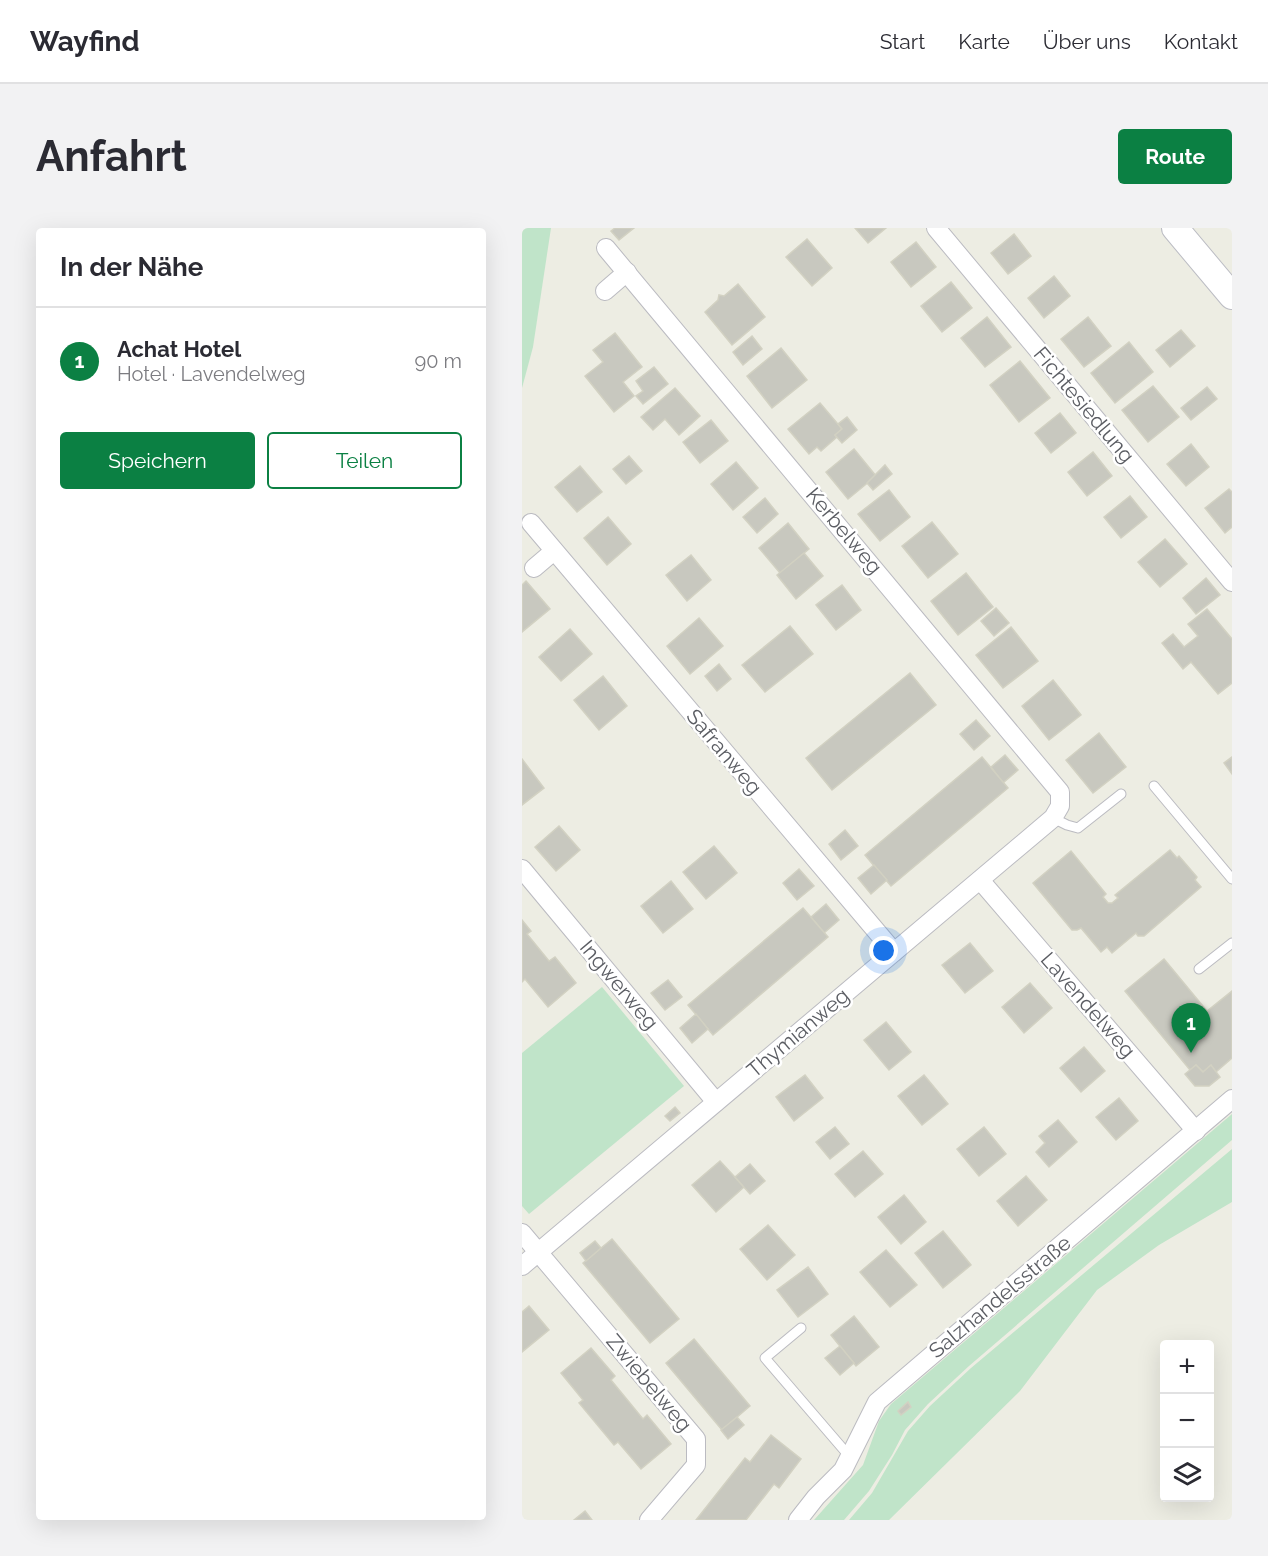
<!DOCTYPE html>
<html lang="de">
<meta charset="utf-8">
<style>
body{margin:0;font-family:Raleway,sans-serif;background:#f2f2f3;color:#2b2b33}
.controls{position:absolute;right:18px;bottom:18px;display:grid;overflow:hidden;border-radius:6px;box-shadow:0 6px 24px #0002}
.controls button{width:54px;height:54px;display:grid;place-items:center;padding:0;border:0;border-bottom:2px solid #e1e1e2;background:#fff;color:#2b2b33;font:30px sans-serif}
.you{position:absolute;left:362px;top:723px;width:21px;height:21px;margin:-15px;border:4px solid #fff;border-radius:50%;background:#1a73e8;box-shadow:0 0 0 9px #1a73e833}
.badge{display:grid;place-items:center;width:39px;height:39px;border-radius:50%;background:#0b8043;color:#fff;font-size:20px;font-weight:700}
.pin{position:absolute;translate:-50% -50px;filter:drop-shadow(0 2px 3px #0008)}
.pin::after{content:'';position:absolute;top:32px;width:21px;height:18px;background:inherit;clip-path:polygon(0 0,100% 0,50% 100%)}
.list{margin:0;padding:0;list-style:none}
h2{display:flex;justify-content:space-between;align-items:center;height:78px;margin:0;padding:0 24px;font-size:26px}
h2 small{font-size:20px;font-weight:400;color:#7c7c81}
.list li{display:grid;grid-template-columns:39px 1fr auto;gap:18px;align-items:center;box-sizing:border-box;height:108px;padding:0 24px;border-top:2px solid #e1e1e2}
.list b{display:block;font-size:22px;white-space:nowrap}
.list p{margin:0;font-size:20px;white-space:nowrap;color:#7c7c81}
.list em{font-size:20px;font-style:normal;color:#7c7c81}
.actions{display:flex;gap:12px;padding:18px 24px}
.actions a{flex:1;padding:14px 0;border:2px solid #0b8043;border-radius:6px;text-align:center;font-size:21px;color:#0b8043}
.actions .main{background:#0b8043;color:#fff}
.icon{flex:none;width:33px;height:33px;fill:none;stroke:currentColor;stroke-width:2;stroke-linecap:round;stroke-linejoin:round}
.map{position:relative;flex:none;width:710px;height:1292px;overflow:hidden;border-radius:6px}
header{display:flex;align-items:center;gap:36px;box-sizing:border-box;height:84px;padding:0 30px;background:#fff;border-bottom:2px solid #e1e1e2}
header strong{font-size:28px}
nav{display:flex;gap:33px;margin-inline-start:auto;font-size:21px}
.intro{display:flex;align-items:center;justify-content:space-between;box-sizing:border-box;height:144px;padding:0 36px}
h1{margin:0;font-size:42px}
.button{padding:15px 27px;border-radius:6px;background:#0b8043;color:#fff;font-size:21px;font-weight:700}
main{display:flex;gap:36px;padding:0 36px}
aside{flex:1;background:#fff;border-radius:6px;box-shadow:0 6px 24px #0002}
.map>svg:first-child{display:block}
.green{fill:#c0e4c9}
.building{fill:#c8c8bf;stroke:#d2d1c2;stroke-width:1.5}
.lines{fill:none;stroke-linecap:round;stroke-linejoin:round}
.lane-casing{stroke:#bbbbc1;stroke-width:11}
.street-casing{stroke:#bbbbc1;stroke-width:20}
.secondary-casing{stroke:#bcbdc4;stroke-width:28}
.lane{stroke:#fff;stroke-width:9}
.street{stroke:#fff;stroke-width:18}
.secondary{stroke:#fff;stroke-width:26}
.labels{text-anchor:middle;stroke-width:5;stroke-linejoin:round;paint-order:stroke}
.street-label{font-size:21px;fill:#5b5d63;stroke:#fff}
</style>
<header>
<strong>Wayfind</strong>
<nav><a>Start</a><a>Karte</a><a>Über uns</a><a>Kontakt</a></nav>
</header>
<div class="intro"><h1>Anfahrt</h1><a class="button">Route</a></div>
<main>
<aside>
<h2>In der Nähe<small></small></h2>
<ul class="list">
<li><span class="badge">1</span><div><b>Achat Hotel</b><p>Hotel · Lavendelweg</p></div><em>90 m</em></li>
</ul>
<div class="actions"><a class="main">Speichern</a><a>Teilen</a></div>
</aside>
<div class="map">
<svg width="710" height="1292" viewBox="0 0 710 1292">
<rect width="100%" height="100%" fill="#edede3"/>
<!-- green -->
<g class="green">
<polygon points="0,0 29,0 11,119 0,160"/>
<polygon points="80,759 162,858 7,986 0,978 0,825"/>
<polygon points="710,886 710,912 447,1138 406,1176 383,1202 370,1227 347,1263 322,1292 292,1292 341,1237 357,1193 369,1176"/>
<polygon points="710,921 710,974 637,1017 575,1062 498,1163 367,1292 327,1292 350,1265 386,1203 408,1178 449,1140"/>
</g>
<!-- building -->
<g class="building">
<polygon points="93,0 112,0 97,12 89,3"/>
<polygon points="333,0 364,0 346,15"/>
<polygon points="492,6 509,28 486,46 469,25"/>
<polygon points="285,11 310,40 290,58 264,29"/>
<polygon points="394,14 414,39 389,59 369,34"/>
<polygon points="532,48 548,68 522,90 506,70"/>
<polygon points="429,54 450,80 420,104 399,78"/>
<polygon points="216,56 243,89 210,117 183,84 196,72 197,67 202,68"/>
<polygon points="465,89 489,119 463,139 439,110"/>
<polygon points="566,89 589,118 562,139 539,111"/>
<polygon points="659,102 673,118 648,139 634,122"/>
<polygon points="93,105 120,139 101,154 112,168 92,184 63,148 81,134 71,122"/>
<polygon points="230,108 240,121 221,137 211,124"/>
<polygon points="607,114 631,144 593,175 569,145"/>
<polygon points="259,120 285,152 250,180 225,148"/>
<polygon points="498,133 528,170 497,194 468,157"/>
<polygon points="132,139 146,156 121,176 114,168 121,163 114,153"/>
<polygon points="631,158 657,189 626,214 600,182"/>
<polygon points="685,159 695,171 669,192 659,180"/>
<polygon points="153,160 178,188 157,207 143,191 131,202 119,189"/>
<polygon points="298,175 320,201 313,207 315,209 299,223 295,219 287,226 266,201"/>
<polygon points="538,185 554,205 529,225 513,205"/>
<polygon points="325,189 335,202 320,215 313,207 320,201 316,196"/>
<polygon points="189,192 206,213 178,235 161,214"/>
<polygon points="669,216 687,239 664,258 645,236"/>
<polygon points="332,221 354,248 326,271 304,244"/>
<polygon points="571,224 590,248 565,268 546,244"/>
<polygon points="107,228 120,243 104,256 91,241"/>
<polygon points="214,234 236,260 211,282 189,256"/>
<polygon points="363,237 370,246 351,262 345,255"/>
<polygon points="58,238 80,264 55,284 33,259"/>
<polygon points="707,261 710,264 710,299 703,305 683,280"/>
<polygon points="367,262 388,289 358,313 336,286"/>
<polygon points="608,268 625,289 599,310 582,289"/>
<polygon points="243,270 256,286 235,305 221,289"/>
<polygon points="86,289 109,316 85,337 62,310"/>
<polygon points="410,294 436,326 406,350 380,318"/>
<polygon points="266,295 287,321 258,345 237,320"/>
<polygon points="643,311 665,336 638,359 616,334"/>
<polygon points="282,325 301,348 274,371 255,347"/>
<polygon points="169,327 189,352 165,373 144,347"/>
<polygon points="444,345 471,379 436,407 409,373"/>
<polygon points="684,350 698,367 674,386 661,370"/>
<polygon points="4,353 28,381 0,404 0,357"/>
<polygon points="320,357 339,382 314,402 294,377"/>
<polygon points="474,380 487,395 472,408 459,393"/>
<polygon points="685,381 710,411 710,455 696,466 669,434 661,441 640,415 651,406 662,419 676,408 666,396"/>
<polygon points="177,390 201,418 168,446 145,418"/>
<polygon points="268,398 291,426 243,464 220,437"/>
<polygon points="489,399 516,433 481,460 454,427"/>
<polygon points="48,401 70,426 39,453 17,429"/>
<polygon points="197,436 209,451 195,463 183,448"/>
<polygon points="388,445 414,477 310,562 284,530"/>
<polygon points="81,448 105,478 77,502 52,472"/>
<polygon points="531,452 559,487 527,512 500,478"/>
<polygon points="454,492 468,508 452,522 438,506"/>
<polygon points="577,505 604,539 571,565 544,532"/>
<polygon points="483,527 496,542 481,555 469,539"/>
<polygon points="460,529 486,560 369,658 343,627"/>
<polygon points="710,529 710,546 702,535"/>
<polygon points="0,531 22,560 0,577"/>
<polygon points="37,598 58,622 34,643 13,619"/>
<polygon points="323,602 336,618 319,632 307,616"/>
<polygon points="192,618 215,645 184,671 161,644"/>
<polygon points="648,622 655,630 657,628 675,649 673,652 679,659 622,708 616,708 614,705 590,725 585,719 579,724 559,700 555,702 550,702 511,655 549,623 584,666 581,669 586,675 590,675 596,670 593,667"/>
<polygon points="352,637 365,652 349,666 336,650"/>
<polygon points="277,641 292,658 275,672 261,655"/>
<polygon points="149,653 171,681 141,705 119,678"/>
<polygon points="304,676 317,692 302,705 289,689"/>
<polygon points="281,680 306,709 191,807 166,777"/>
<polygon points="0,692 9,703 5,706 27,733 33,729 54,755 26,779 3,751 0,754"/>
<polygon points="448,715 471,743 443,765 420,737"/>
<polygon points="642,731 685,783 710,763 710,830 694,844 689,837 681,844 674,837 668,842 603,763"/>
<polygon points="146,752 160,769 143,782 129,765"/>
<polygon points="508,755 530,780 502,805 480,779"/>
<polygon points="174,786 186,801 170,815 158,800"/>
<polygon points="364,794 389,824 367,842 342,812"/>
<polygon points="562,819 583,843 559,864 538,840"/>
<polygon points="674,837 681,844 689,837 698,849 687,858 673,858 663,846"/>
<polygon points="283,847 301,870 272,893 254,869"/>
<polygon points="402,847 426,876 400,897 376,868"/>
<polygon points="597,870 616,893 594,912 574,889"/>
<polygon points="153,879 158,885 148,893 143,888"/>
<polygon points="536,892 555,914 527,939 514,924 523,915 517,908"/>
<polygon points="313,899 327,916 308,931 294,914"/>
<polygon points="462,899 484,926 457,948 435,921"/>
<polygon points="341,923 361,946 333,969 313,946"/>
<polygon points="198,933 222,959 194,984 170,957"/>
<polygon points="228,936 243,953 228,966 213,949"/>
<polygon points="504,948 525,972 496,998 475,973"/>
<polygon points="382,967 404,994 379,1016 356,989"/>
<polygon points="246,997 273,1027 245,1052 218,1021"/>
<polygon points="421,1003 449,1037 421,1060 393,1025"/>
<polygon points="90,1011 157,1091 128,1115 61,1035"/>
<polygon points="73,1013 79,1020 64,1033 58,1025"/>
<polygon points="364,1022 395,1057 368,1079 338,1044"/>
<polygon points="286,1039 306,1066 276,1089 255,1062"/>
<polygon points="7,1078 27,1102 0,1124 0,1084"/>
<polygon points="332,1088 357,1119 334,1138 309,1107"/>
<polygon points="172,1111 228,1178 200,1202 144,1135"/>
<polygon points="318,1118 332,1135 318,1147 303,1130"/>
<polygon points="69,1120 93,1148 89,1152 121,1191 125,1187 149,1216 119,1241 96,1214 92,1217 57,1175 61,1172 39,1145"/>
<polygon points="386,1174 389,1179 379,1187 376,1183"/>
<polygon points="215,1189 222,1197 206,1211 199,1202"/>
<polygon points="249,1207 279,1231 257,1260 252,1256 224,1292 174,1292 223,1230 228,1234"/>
<polygon points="63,1283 70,1292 52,1292"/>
</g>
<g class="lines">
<defs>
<g id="lane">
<polyline points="632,558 710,651"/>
<polyline points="531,590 545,597 556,600 599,566"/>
<polyline points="677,741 710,715"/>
<polyline points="279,1100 243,1130 328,1229"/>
</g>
<g id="street">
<polyline points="414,0 710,354"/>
<polyline points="83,63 105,44"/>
<polyline points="9,295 372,724"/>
<polyline points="12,340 32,323"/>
<polyline points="0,641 194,874"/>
<polyline points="458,652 674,903"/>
<polyline points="0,1005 174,1211 174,1237 127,1292"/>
<polyline points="0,1038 531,590 538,578 538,564 84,20"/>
<polyline points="276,1292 294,1269 321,1242 355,1174 710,871"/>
</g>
<polyline id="secondary" points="653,0 710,68"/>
</defs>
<!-- lane casing -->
<use href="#lane" class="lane-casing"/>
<!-- street casing -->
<use href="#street" class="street-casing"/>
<!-- secondary casing -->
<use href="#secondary" class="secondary-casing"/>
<!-- lane -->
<use href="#lane" class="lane"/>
<!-- street -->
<use href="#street" class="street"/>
<!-- secondary -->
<use href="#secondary" class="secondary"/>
</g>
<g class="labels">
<!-- street labels -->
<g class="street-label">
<text transform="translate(562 177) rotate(50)" y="7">Fichtesiedlung</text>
<text transform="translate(322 303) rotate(50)" y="7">Kerbelweg</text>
<text transform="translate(202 524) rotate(50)" y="7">Safranweg</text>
<text transform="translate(97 757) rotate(50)" y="7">Ingwerweg</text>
<text transform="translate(566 777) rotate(49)" y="7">Lavendelweg</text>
<text transform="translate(276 805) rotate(-40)" y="7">Thymianweg</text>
<text transform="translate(478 1069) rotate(-40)" y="7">Salzhandelsstraße</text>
<text transform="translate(127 1155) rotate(50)" y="7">Zwiebelweg</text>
</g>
</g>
</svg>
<div class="controls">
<button>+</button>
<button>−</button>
<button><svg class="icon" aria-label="layers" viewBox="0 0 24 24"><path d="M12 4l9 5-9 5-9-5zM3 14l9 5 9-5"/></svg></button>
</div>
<div class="you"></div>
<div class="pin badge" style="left:669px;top:825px">1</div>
</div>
</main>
